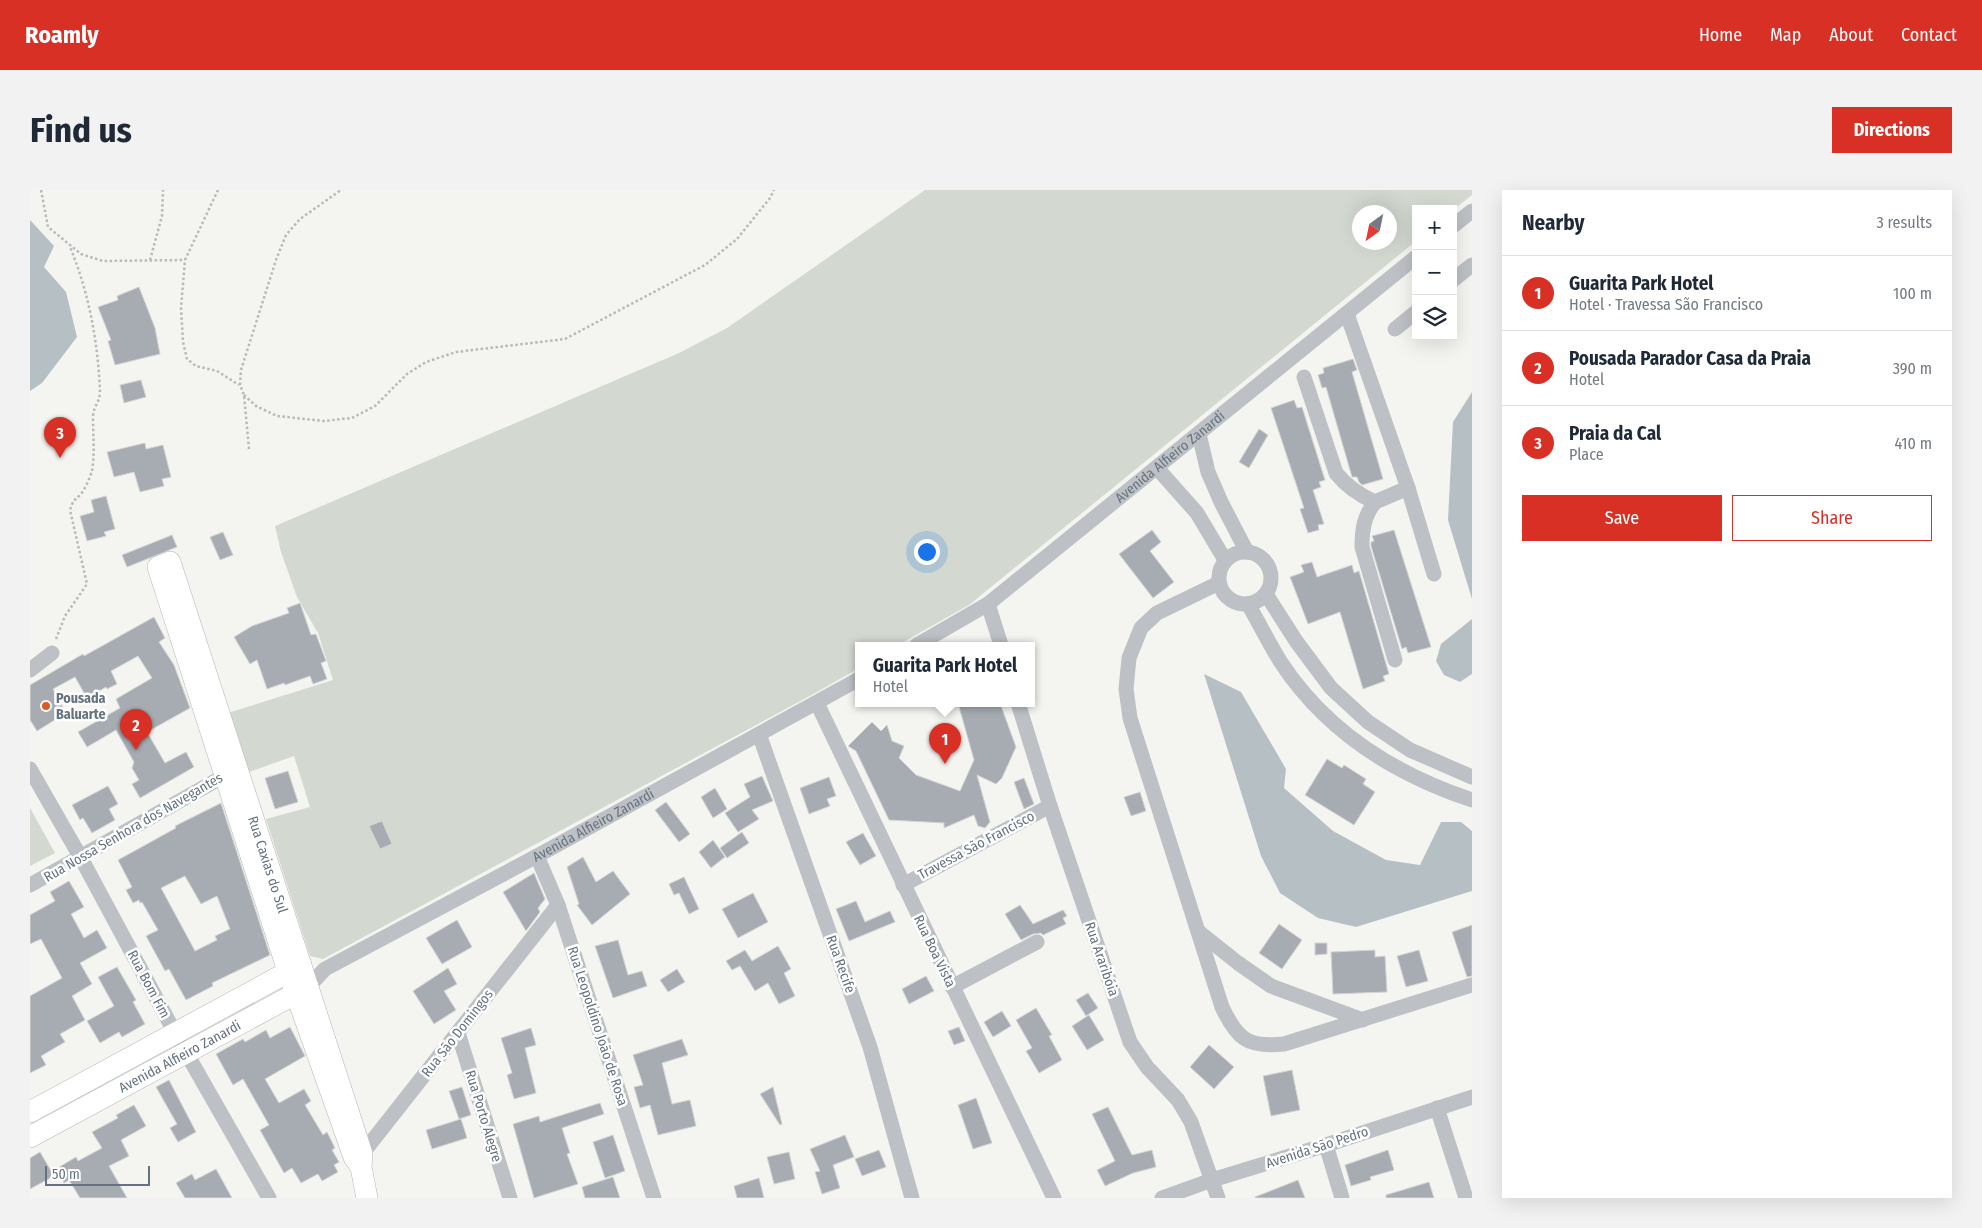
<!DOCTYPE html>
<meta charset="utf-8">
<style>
body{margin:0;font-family:"Fira Sans Condensed",sans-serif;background:#f2f2f3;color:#1f2937}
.controls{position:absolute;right:15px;top:15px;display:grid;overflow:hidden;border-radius:0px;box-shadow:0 5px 20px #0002}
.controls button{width:45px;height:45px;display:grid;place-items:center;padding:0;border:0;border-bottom:1px solid #e0e1e3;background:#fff;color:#1f2937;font:25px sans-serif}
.compass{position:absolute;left:1322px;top:15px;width:45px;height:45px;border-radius:50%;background:#fff;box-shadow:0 5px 20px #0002;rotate:213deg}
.scale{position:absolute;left:15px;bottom:12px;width:105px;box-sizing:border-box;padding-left:5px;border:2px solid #657280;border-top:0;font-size:14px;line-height:18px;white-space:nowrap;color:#657280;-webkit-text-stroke:4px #fff;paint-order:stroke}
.you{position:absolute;left:896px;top:361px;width:18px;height:18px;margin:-12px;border:4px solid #fff;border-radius:50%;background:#1a73e8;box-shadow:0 0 0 8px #1a73e833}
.badge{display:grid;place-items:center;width:32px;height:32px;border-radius:50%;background:#d93025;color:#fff;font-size:16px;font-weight:700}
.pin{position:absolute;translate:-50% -41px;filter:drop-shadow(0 1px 2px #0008)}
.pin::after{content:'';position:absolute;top:26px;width:18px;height:15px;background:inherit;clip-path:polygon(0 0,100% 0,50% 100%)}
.popup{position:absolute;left:825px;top:452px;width:180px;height:65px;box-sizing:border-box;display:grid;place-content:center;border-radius:0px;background:#fff;filter:drop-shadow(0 1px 4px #0005);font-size:16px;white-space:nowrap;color:#747a83}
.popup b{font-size:19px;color:#1f2937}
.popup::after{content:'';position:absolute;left:50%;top:100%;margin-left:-10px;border:10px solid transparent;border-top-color:#fff}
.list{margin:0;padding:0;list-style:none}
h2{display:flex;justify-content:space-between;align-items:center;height:65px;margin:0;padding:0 20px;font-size:21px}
h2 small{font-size:16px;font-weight:400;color:#747a83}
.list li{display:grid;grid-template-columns:32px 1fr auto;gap:15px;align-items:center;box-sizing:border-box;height:75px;padding:0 20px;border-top:1px solid #e0e1e3}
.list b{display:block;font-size:19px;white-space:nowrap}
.list p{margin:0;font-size:16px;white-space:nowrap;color:#747a83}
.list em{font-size:16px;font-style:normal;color:#747a83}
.actions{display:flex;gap:10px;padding:15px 20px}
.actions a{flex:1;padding:11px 0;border:1px solid #d93025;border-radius:0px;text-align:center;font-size:18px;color:#d93025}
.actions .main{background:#d93025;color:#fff}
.icon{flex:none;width:28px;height:28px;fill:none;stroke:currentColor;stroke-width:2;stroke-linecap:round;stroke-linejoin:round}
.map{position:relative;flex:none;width:1442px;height:1008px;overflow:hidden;border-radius:0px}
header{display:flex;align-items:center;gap:30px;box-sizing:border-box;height:70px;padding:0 25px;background:#d93025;color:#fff}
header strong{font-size:24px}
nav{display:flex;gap:28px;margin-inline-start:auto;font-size:18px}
.intro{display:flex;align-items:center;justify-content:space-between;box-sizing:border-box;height:120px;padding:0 30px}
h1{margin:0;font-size:35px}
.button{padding:12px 22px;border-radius:0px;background:#d93025;color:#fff;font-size:18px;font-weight:700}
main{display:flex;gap:30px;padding:0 30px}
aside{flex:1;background:#fff;border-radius:0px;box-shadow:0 5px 20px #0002}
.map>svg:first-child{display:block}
.green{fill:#d3d9d0;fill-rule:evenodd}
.water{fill:#b6c0c4}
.building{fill:#a6acb2;stroke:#d5d5d3;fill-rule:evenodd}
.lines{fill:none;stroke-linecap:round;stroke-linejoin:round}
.secondary-casing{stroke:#b2b6ba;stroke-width:22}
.path{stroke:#b7b9bc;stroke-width:2.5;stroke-dasharray:2.5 2.5;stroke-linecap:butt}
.street{stroke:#bdc0c4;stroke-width:15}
.secondary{stroke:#fff;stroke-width:21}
.poi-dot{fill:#d95c2b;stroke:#fff;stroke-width:2}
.labels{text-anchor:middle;stroke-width:5;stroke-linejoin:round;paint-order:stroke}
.street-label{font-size:14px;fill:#657280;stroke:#fff}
.poi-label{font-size:14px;font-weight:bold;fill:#657280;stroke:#fff;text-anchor:start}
</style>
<header>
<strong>Roamly</strong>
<nav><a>Home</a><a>Map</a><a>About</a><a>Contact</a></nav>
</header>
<div class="intro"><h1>Find us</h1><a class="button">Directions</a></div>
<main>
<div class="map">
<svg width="1442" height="1008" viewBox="0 0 1442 1008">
<rect width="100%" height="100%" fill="#f4f4f0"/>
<!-- green -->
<g class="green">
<path d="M895 0H1442V5L1423 20 1386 19V51L939 415 868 455H829V478L787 502 293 769 280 766 236 629 280 617 264 566 219 582 198 523 303 490 288 443 267 407 251 362 245 336 649 163 697 138ZM1330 22H1360V52H1330Z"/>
<polygon points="0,618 25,663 0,676"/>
</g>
<!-- water -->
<g class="water">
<polygon points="0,30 24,56 14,77 36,102 47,147 12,193 0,201"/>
<polygon points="1442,202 1442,409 1418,330 1423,232"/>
<polygon points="1442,429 1442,484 1430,492 1414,485 1406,471 1411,454"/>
<polygon points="1174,484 1211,502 1256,579 1254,598 1303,641 1356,670 1390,675 1411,632 1431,632 1442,641 1442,701 1326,737 1288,728 1250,703 1231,666"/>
</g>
<!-- building -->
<g class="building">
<polygon points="109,97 125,138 130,164 85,175 78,151 81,150 68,117 88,110 87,106"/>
<polygon points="1323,169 1327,180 1322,182 1353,289 1332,295 1329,292 1327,287 1322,287 1296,197 1292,198 1288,185 1294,183 1293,178"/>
<polygon points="111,190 116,207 94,213 90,195"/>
<polygon points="1264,210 1267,218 1272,217 1295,290 1289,292 1291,297 1283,300 1294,334 1288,335 1289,340 1278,343 1270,319 1274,318 1241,218"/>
<polygon points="1229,239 1238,245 1219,278 1209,272"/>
<polygon points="115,253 116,259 133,255 141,287 132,289 134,296 110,302 104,282 84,287 77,262"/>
<polygon points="76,306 85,339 74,342 76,346 57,351 50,326 64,322 61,310"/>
<polygon points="1122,340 1131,352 1120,361 1144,392 1123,408 1089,364"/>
<polygon points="1364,340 1401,457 1378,463 1376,457 1372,459 1341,356 1341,352 1344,351 1342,346"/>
<polygon points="193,342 203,365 190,370 180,347"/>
<polygon points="142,345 147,357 97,377 92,365"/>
<polygon points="1282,372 1287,387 1322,375 1324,383 1329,381 1359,484 1353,486 1355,491 1333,499 1310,422 1278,434 1260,387 1274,382 1271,375"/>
<polygon points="270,413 281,445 286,444 296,471 291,473 297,489 283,494 280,486 255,495 254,493 237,499 227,470 220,474 204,447 222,436 259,423 257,418"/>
<polygon points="124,427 135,448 129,452 144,475 160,518 117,542 135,573 156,562 164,577 110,608 102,594 109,590 102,578 104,572 86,540 57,557 48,542 90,518 86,509 122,488 108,466 81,481 87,494 77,499 76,497 57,508 45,487 23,499 36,523 7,541 0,530 0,495 53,464 54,466"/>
<polygon points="928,513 970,513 986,557 972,588 966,594 947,585 960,632 955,638 948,636 944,625 914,638 914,633 859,630 826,561 818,556 842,532 851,541 857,535 862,551 874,556 869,568 886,585 930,601 944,570"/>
<polygon points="1297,569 1312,578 1314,575 1336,589 1333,594 1345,602 1324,635 1275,605"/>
<polygon points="258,581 268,612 245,619 235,588"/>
<polygon points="732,586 743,611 722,620 729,629 708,642 695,623 720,607 714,594"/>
<polygon points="799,587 806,606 797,609 800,616 779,624 770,598"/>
<polygon points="994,588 1004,614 994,619 984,592"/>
<polygon points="78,596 88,614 79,619 85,630 62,643 53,628 50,630 42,615"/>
<polygon points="685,598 697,619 683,628 671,607"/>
<polygon points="1110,602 1116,621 1101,626 1094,607"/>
<polygon points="636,612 660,644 649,652 625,620"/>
<path d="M191 613 240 765 182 793 183 796 156 810 139 779 135 781 116 746 128 740 112 712 110 713 109 710 103 713 96 700 102 697 88 670 146 638 145 636ZM155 686 171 714 187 706 200 739 185 746 187 750 165 761 131 698Z"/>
<polygon points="352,631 362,654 350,659 339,636"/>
<polygon points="712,642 719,653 697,668 690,658"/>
<polygon points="833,643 846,666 830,675 816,652"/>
<polygon points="683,650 695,667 681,678 669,662"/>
<polygon points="553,667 566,692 583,681 600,704 562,735 547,715 549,714 537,677"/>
<polygon points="504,683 515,709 508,718 510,722 496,741 473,702"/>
<polygon points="654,687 669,719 659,724 649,703 644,705 639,694"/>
<polygon points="39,691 54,717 41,724 54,748 67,740 77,758 50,773 62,794 42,806 55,830 30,844 35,852 11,866 16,875 0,883 0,806 32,788 11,749 0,754 0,725 25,711 20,702"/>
<polygon points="723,703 738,732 708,748 692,719"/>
<polygon points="826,711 835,732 860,721 865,732 819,751 806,719"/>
<polygon points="990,715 1003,734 1033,720 1037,726 1033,728 1036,734 1013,745 1011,743 1003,744 991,750 975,724"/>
<polygon points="427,730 442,757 412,774 396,748"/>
<polygon points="1249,734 1272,750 1252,779 1229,763"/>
<polygon points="1442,735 1442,786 1437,787 1422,742"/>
<polygon points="588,750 598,785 612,781 617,796 583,808 565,756"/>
<polygon points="1285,753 1297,753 1297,764 1285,765"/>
<polygon points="748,756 761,779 754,783 765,806 749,814 738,793 725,801 710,776 702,780 696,771 715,760 722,771"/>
<polygon points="1345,760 1345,767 1355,766 1357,802 1303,804 1301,762"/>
<polygon points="1389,760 1398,791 1376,797 1367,766"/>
<polygon points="87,777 106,810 103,812 115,834 92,847 89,842 70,853 57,831 84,816 68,787"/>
<polygon points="418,778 427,794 414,801 426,820 404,834 383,801"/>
<polygon points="647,779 655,792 638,802 630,790"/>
<polygon points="896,786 904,801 879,814 872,799"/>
<polygon points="1058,803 1068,818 1056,826 1046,810"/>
<polygon points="1006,818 1022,845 1019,846 1032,870 1009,883 996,861 1002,858 986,830"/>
<polygon points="972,821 981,836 963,847 954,832"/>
<polygon points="1059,825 1074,850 1057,860 1042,836"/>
<polygon points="260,837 275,866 235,889 249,913 274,899 281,911 275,915 293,945 297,942 305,958 302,960 309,972 304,975 308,982 292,991 288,984 271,993 262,978 254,983 230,940 239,935 213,889 203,895 186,864 213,849 215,852 236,840 240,848"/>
<polygon points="929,837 935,851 924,855 918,841"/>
<polygon points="501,838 506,855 495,858 506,903 484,909 477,885 482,883 471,848"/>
<polygon points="652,849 658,865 632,873 642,914 660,910 666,936 628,945 620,915 610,918 604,897 613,895 603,865"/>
<polygon points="1179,855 1204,877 1184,899 1160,877"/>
<polygon points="1262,880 1270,920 1241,926 1233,886"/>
<polygon points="139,890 166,942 148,952 140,938 147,934 126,897"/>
<polygon points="432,897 441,925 429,929 419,901"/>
<polygon points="743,897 752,934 750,935 730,904"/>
<polygon points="946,908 962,953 943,959 928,915"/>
<polygon points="570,913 574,924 532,938 540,963 537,964 548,994 504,1008 483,934 509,926 510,932"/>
<polygon points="104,915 116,936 91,950 99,966 79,976 97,1008 50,1008 39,990 34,993 26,979 46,967 48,971 72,958 62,942 88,928 86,925"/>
<polygon points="1078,917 1102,965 1122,960 1126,977 1103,983 1075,996 1067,980 1085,971 1062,924"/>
<polygon points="431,929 437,948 402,959 396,940"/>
<polygon points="583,945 595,981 575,988 563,952"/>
<polygon points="815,945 824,967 803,975 810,998 792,1004 785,982 790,981 780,959"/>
<polygon points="849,960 856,977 832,986 825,969"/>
<polygon points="1358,960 1364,980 1340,987 1341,990 1321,996 1315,975"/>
<polygon points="10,962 24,986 0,999 0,968"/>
<polygon points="759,962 765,989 744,994 737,967"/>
<polygon points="186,979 202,1008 155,1008 146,993 162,984 165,990"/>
<polygon points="583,987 590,1008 555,1008 552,997"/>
<polygon points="729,988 734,1008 707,1008 704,996"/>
<polygon points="1268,990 1275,1008 1225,1008 1225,1007"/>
<polygon points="1399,992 1404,1008 1356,1008 1356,1005"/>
</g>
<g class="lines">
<defs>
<g id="secondary">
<polyline points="0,922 271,775"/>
<path id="s3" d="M0 947 278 797"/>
<path id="s4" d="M331 977 324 967 258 781 128 377 140 372 332 964 331 977 337 1008"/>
</g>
</defs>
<!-- secondary casing -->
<use href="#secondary" class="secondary-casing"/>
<!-- path -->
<g class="path">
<polyline points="11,0 18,37 51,64 73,71 155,70"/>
<polyline points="188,0 155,70 151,118 153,152 157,169 166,176 187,181 209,195"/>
<polyline points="120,70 132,26 133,0"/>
<polyline points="214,205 226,216 247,226 294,231 322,228 345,216 377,184 396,172 426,162 535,149 675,75 707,49 740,8 744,0"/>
<polyline points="219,259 214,205 210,195 211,180 246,70 256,45 270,29 311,0"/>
<path d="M26 449 35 426 57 394 40 320C43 310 44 311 50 305 55 300 60 287 62 281 65 262 63 246 63 227 63 217 70 212 70 202 68 152 59 103 40 57"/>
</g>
<!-- street -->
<g class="street">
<polyline points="1423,36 1442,21"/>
<polyline points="1423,90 1442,75"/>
<polyline points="1317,124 1378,298 1404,384"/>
<polyline points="1365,139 1386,122"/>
<path d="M1274 187 1306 283C1317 297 1329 305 1345 312 1334 326 1332 339 1332 357L1365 470"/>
<polyline points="1169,244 1178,282 1191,312 1217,362"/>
<polyline points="1127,278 1167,323 1195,370"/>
<polyline points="1345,312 1378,298"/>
<circle cx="1215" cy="388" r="26"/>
<path d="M1189 393 1127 423 1111 438 1099 468 1096 499 1100 528 1192 817C1207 849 1218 858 1254 854L1442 795"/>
<polyline points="1236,404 1266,451 1301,498 1338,532 1380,560 1442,587"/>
<polyline points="958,414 971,455"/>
<path d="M1218 414C1229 433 1239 453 1250 471 1296 542 1364 584 1442 610"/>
<path id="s1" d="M887 455 958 414 1386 67"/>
<polyline points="0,480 22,463"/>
<polyline points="787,513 1024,1008"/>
<polyline points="988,513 1020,616 1100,852 1117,877 1148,910 1161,932 1188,1008"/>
<polyline points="729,544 840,857 882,1008"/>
<polyline points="0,579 51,668 145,843 239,1008"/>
<polyline points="507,666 528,715 624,1008"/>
<polyline points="0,695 203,581"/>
<polyline points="873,695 1020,616"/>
<polyline points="1169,742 1208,773 1241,796 1333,830"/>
<path id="s2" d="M278 797 295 779 507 666 829 489"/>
<polyline points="922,797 1007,752"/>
<polyline points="428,843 480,1008"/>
<polyline points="1407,918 1436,1008"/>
<polyline points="1296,955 1312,1008"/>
<polyline points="325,967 332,964 528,715"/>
<polyline points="1132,1008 1182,990 1296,955 1442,907"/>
</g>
<!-- secondary -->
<use href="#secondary" class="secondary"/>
</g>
<!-- markers -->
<circle class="poi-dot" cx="16" cy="516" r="5"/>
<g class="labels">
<!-- street labels -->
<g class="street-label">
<text dy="5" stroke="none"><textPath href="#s1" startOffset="316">Avenida Alfieiro Zanardi</textPath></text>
<text dy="5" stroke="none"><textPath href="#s2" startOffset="329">Avenida Alfieiro Zanardi</textPath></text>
<text transform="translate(103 637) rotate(-30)" y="5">Rua Nossa Senhora dos Navegantes</text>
<text transform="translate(946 655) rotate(-28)" y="5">Travessa São Francisco</text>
<text dy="5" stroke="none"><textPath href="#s4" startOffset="965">Rua Caxias do Sul</textPath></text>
<text transform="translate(905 761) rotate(64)" y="5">Rua Boa Vista</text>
<text transform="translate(1072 769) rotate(71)" y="5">Rua Araribóia</text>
<text transform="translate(811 774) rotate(70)" y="5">Rua Recife</text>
<text transform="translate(119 794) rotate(62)" y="5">Rua Bom Fim</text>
<text transform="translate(568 836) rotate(72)" y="5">Rua Leopoldino João de Rosa</text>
<text transform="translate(427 843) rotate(-52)" y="5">Rua São Domingos</text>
<text dy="5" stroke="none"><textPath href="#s3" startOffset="170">Avenida Alfieiro Zanardi</textPath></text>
<text transform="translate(454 926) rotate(73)" y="5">Rua Porto Alegre</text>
<text transform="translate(1287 957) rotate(-18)" y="5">Avenida São Pedro</text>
</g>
<!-- poi labels -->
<g class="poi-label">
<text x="26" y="513">Pousada<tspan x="26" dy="16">Baluarte</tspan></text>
</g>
</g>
</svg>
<div class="controls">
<button>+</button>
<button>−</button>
<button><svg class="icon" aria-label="layers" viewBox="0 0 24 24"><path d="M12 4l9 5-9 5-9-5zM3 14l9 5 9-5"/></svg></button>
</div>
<svg class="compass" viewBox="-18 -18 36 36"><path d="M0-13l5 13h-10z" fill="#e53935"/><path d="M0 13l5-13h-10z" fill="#747a83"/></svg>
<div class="scale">50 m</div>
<div class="you"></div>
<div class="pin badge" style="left:915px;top:574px">1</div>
<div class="popup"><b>Guarita Park Hotel</b>Hotel</div>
<div class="pin badge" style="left:106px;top:560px">2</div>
<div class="pin badge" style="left:30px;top:268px">3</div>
</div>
<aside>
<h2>Nearby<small>3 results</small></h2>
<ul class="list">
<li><span class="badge">1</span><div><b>Guarita Park Hotel</b><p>Hotel · Travessa São Francisco</p></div><em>100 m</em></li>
<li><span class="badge">2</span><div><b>Pousada Parador Casa da Praia</b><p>Hotel</p></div><em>390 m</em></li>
<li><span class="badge">3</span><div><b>Praia da Cal</b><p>Place</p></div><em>410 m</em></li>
</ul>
<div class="actions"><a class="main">Save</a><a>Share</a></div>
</aside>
</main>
